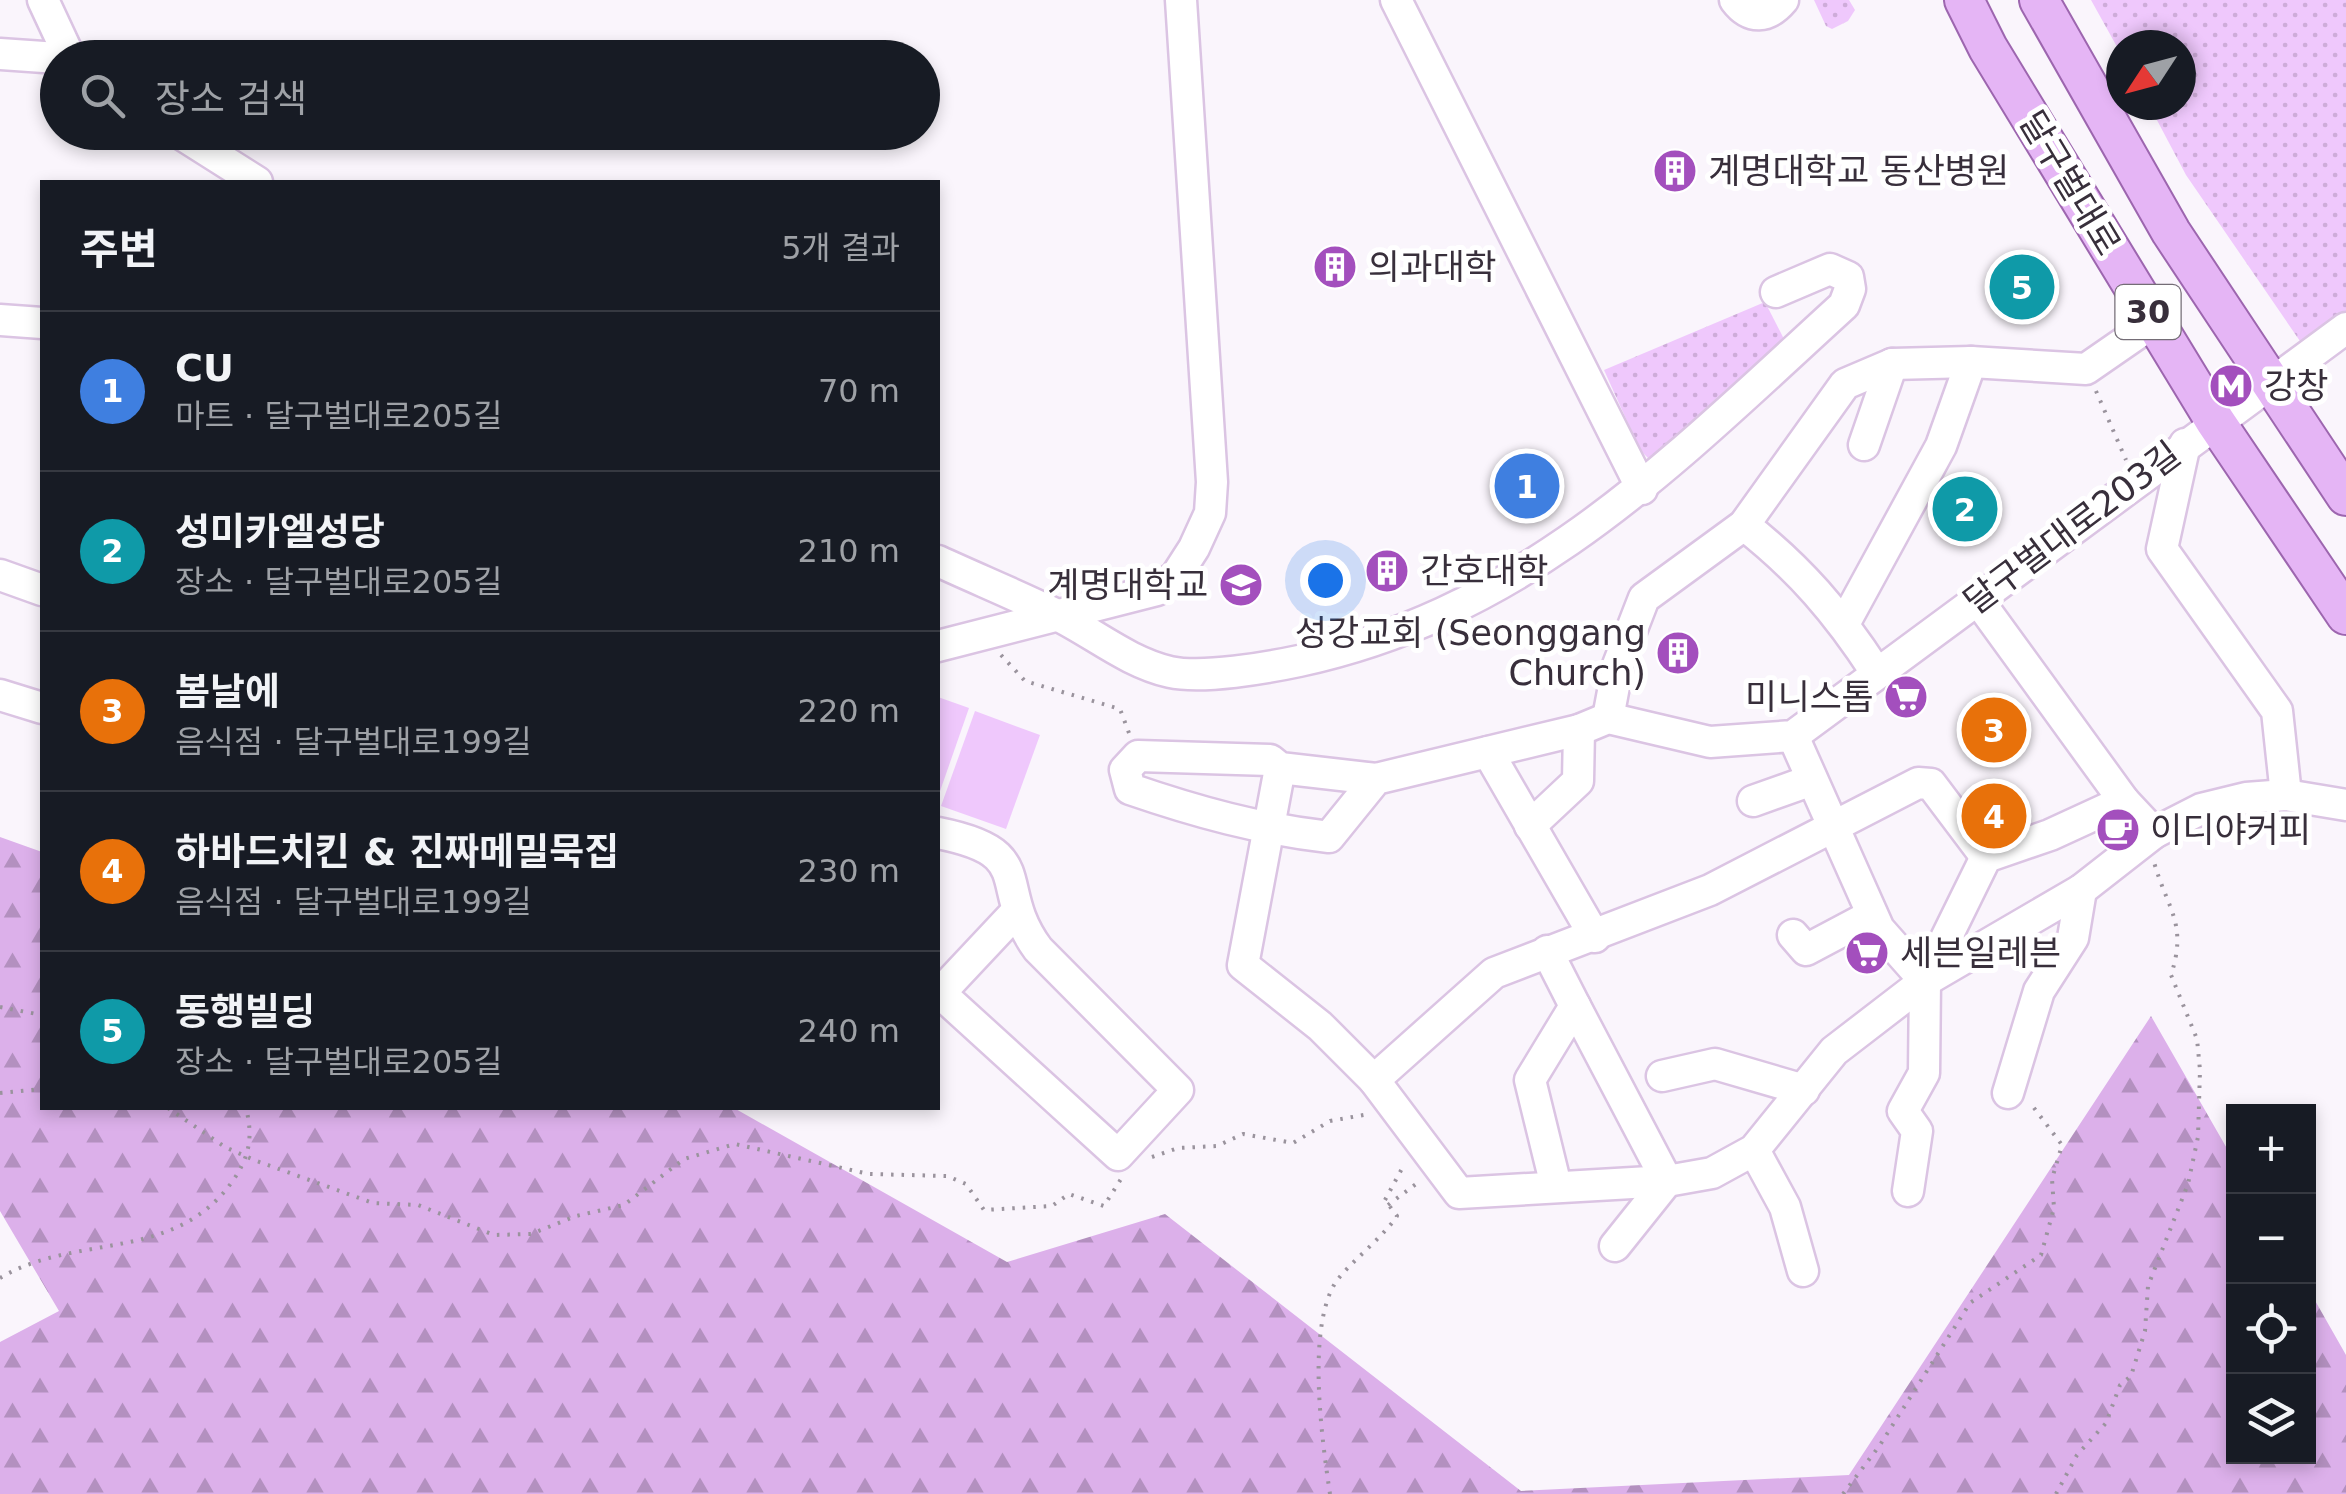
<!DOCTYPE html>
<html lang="ko">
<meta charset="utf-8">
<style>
body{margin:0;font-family:"DejaVu Sans","Noto Sans KR",sans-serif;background:#242831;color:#f1f3f6}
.controls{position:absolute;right:30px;bottom:30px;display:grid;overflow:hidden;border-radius:0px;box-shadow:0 5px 15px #0003}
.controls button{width:90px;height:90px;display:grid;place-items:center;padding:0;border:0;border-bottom:2px solid #363941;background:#171b24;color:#f1f3f6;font:50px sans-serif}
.compass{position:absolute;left:2106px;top:30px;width:90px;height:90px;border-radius:50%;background:#171b24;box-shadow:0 5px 15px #0003;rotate:234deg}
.you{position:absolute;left:1325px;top:580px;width:35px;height:35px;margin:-25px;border:8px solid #fff;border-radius:50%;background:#1a73e8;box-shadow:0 0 0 15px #1a73e833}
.badge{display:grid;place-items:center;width:65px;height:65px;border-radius:50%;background:#a34fbd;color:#fff;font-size:32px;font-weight:700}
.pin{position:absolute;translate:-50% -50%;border:5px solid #fff;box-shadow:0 2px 10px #0006}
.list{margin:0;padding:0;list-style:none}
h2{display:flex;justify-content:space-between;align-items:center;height:130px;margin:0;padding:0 40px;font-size:42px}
h2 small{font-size:32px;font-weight:400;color:#9ea1a6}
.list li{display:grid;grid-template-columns:65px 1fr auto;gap:30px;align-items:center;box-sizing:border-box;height:160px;padding:0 40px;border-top:2px solid #363941}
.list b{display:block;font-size:38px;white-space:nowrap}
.list p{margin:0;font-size:32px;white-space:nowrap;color:#9ea1a6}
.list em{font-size:32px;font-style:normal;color:#9ea1a6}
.icon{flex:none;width:55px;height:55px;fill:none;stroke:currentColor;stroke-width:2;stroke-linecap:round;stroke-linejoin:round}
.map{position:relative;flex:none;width:2346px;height:1494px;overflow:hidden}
.search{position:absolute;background:#171b24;box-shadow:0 5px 15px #0003;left:40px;top:40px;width:900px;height:110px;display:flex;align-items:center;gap:25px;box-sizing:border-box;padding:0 35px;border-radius:55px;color:#9ea1a6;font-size:38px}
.panel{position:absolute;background:#171b24;box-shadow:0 5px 15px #0003;left:40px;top:180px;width:900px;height:930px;border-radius:0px}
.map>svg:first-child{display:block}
.forest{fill:url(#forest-firs)}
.park{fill:url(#park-dots)}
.pitch{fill:#efc8fc}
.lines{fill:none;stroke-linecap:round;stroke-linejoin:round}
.minor-casing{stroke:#dbc4e3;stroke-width:35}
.major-casing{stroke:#9d66af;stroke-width:42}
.path{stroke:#9a939d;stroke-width:4;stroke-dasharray:2.5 8;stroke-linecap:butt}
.minor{stroke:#fff;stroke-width:30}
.major{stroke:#e5b5f5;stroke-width:38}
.labels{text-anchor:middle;stroke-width:10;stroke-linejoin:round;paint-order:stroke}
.shield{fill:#fff;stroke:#746d76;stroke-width:2.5}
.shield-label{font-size:32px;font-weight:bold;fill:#382f3b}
.poi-label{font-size:35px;fill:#382f3b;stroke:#fff;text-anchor:start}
.street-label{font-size:35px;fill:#382f3b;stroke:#fff}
</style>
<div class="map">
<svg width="2346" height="1494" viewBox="0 0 2346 1494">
<defs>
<pattern id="forest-firs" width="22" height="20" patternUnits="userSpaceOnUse" patternTransform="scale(2.5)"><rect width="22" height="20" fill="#dcb0ea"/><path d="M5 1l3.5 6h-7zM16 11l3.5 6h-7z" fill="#b390bf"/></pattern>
<pattern id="park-dots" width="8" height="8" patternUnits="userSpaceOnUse" patternTransform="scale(2.5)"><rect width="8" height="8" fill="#efc8fc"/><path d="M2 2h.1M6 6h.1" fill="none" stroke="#ceacd9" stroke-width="1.8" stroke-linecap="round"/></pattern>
</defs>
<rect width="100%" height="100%" fill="#faf5fc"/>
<!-- forest -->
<polygon class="forest" points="0,837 42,852 42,1108 734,1108 1007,1262 1165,1214 1521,1491 1849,1475 2151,1016 2233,1159 2234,1456 2308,1456 2309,1290 2346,1355 2346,1494 0,1494 0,1342 59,1311 0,1211"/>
<!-- park -->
<g class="park">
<polygon points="1814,0 1849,0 1855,10 1848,21 1832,29 1826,26"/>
<polygon points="2091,0 2346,0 2346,312 2302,344 2186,175 2149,105 2181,105 2181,45 2121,45 2121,54"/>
<polygon points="1765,302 1785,341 1657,457 1648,458 1640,450 1604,370"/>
</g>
<!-- pitch -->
<g class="pitch">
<polygon points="938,697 969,708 938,797"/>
<polygon points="975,711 1040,735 1006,829 941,806"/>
</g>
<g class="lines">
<defs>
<g id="minor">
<polyline points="43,0 70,58"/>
<polyline points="1396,0 1642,489"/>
<path d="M1735 0C1750 20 1768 18 1783 0"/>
<polyline points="0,54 58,58"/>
<polyline points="178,132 257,182"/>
<polyline points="0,320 42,323"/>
<polyline points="2185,444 2162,549 2277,711 2286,795"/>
<polyline points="1864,445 1892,364"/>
<path d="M1744 525C1800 569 1837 612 1876 672"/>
<path d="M938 561C977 579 1016 595 1055 614 1094 633 1127 662 1170 672 1203 679 1266 668 1299 661 1530 611 1676 458 1844 305L1850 289 1848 277 1830 269 1776 292"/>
<polyline points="0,575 42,590"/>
<polyline points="1978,600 2124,801"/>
<polyline points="1844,624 1941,446 1971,362"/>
<polyline points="938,646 1157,590 1176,576 1194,548 1210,513 1212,482 1181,0"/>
<polyline points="0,695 42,708"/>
<polyline points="1608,718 1618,665 1644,598 1744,525 1845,384 1892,364 1971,362 2086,369 2154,322"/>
<polyline points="1793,736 1879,929 1925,981"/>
<polyline points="1488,752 1595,937"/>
<polyline points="1280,768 1243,965 1320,1026 1374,1080 1459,1193 1667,1181 1712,1173 1754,1150 1834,1051 1925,981 2081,890 2154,833 2201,809 2246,798 2286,795 2346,805"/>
<path d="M1376 779 1329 837C1259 829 1197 812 1130 789L1125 770 1138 756 1270 760 1280 768 1376 779 1579 730 1608 718 1710 742 1793 736 2346 328"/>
<polyline points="1753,801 1812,780"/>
<polyline points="1530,826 1578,781 1579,730"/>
<path d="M938 833C1040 853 991 885 1038 949L1178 1090 1118 1155 940 993 1017 911"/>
<polyline points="1793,935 1806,950 1872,915"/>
<polyline points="1547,951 1575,1006 1530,1080 1556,1186"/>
<polyline points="1575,1006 1667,1181 1615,1246"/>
<polyline points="1662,1076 1715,1064 1804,1090"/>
<polyline points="1374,1080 1494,973 1710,890 1918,783 1931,784 1986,857"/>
<polyline points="2008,1093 2039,991 2073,938 2081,890"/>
<polyline points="1754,1150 1785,1207 1803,1271"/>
<polyline points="1908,1191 1917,1131 1903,1111 1924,1073 1925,981 1986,857 2050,835 2124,801 2154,833"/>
</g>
<g id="major">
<polyline points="1964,0 1988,48 2215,421 2346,615"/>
<polyline points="2039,0 2171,232 2346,496"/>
</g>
</defs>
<!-- minor casing -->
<use href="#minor" class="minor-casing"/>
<!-- major casing -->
<use href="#major" class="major-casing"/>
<!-- path -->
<g class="path">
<polyline points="2096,391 2126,460"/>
<polyline points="1001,655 1025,681 1120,709 1129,733"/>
<polyline points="0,1007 42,1015"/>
<polyline points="0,1093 42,1089"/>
<polyline points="168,1108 225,1147 254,1160 373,1203 418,1205 494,1235 531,1234 576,1216 624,1205 684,1159 735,1144 869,1174 947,1176 966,1184 984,1210 1052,1206 1069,1194 1104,1206 1121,1179"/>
<polyline points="1152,1157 1178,1148 1217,1146 1243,1134 1293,1143 1330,1121 1369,1114"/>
<polyline points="1388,1205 1420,1181"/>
<path d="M0 1278C77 1232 176 1264 234 1179 250 1155 253 1136 246 1108"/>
<path d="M1330 1494C1322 1440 1307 1333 1334 1285 1345 1266 1381 1240 1397 1216L1385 1200 1405 1163"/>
<polyline points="1843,1494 1880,1445 1970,1303 2041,1255 2054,1208 2052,1179 2062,1145 2031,1104"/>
<path d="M2056 1494 2077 1455 2106 1423 2120 1385 2131 1376 2145 1331 2148 1286 2188 1184 2198 1137 2200 1070 2197 1039 2171 975C2188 923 2167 909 2154 862"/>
</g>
<!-- minor -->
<use href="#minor" class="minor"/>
<!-- major -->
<use href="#major" class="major"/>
</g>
<!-- icons -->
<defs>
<symbol id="building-disc" viewBox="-11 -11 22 22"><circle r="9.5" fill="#a34fbd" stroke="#fff"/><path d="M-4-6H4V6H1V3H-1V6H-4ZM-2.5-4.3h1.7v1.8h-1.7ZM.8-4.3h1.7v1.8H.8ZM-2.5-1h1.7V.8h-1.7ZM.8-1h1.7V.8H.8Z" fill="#fff"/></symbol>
<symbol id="metro-disc" viewBox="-11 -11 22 22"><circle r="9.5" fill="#a34fbd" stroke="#fff"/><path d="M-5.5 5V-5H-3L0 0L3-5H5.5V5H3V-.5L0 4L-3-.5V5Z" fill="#fff"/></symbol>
<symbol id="university-disc" viewBox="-11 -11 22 22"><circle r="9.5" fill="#a34fbd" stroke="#fff"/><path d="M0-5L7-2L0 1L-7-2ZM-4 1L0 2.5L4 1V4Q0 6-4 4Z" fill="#fff"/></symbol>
<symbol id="supermarket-disc" viewBox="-11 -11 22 22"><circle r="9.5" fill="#a34fbd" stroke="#fff"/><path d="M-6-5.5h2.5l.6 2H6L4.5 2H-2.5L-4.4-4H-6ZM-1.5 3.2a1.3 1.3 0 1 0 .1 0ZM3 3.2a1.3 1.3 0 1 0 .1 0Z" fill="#fff"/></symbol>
<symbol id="cafe-disc" viewBox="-11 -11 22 22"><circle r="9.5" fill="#a34fbd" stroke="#fff"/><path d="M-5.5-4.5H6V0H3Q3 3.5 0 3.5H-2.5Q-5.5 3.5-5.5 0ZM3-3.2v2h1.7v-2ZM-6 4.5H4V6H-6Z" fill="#fff"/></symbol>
</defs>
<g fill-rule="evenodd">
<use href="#building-disc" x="1650" y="146" width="50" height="50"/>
<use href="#building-disc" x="1310" y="242" width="50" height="50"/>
<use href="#metro-disc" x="2206" y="361" width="50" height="50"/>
<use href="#building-disc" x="1362" y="546" width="50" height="50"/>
<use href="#university-disc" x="1216" y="560" width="50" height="50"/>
<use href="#building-disc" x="1653" y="628" width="50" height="50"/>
<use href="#supermarket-disc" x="1881" y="672" width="50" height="50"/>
<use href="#cafe-disc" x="2093" y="805" width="50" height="50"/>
<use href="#supermarket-disc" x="1842" y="928" width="50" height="50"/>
</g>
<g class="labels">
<!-- shield labels -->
<rect class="shield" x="2115.5" y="285" width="65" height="54" rx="8"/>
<g class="shield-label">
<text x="2148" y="323">30</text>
</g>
<!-- poi labels -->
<g class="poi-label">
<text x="1708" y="183">계명대학교 동산병원</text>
<text x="1368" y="279">의과대학</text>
<text x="2264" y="398">강창</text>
<text x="1420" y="583">간호대학</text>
<text x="1208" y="597" text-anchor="end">계명대학교</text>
<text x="1646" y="645" text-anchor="end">성강교회 (Seonggang<tspan x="1646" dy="40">Church)</tspan></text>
<text x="1874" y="709" text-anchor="end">미니스톱</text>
<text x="2150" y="842">이디야커피</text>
<text x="1900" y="965">세븐일레븐</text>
</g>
<!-- street labels -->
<g class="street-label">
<text transform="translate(2070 183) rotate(59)" y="12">달구벌대로</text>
<text transform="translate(2072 528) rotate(-37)" y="12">달구벌대로203길</text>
</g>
</g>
</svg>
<div class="controls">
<button>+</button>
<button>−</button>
<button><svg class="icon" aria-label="locate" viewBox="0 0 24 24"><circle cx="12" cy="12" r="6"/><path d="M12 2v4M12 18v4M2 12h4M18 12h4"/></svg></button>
<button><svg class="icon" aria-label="layers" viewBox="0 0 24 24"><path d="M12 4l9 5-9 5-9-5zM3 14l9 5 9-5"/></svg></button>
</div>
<svg class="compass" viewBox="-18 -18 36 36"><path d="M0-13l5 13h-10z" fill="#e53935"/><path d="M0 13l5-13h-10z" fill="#9ea1a6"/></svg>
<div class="you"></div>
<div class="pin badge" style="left:1527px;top:486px;background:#3f7fe0">1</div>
<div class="pin badge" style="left:1965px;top:509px;background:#0f9aa8">2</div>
<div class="pin badge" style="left:1994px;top:730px;background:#e8710a">3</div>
<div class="pin badge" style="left:1994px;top:816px;background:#e8710a">4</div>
<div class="pin badge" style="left:2022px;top:287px;background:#0f9aa8">5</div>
<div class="search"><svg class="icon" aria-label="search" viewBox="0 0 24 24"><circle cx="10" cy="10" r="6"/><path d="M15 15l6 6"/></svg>장소 검색</div>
<section class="panel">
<h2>주변<small>5개 결과</small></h2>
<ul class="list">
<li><span class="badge" style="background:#3f7fe0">1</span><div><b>CU</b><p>마트 · 달구벌대로205길</p></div><em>70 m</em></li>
<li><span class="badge" style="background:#0f9aa8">2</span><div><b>성미카엘성당</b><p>장소 · 달구벌대로205길</p></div><em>210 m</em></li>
<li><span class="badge" style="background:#e8710a">3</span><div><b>봄날에</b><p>음식점 · 달구벌대로199길</p></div><em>220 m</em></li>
<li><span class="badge" style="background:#e8710a">4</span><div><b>하바드치킨 &amp; 진짜메밀묵집</b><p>음식점 · 달구벌대로199길</p></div><em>230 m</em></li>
<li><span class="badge" style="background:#0f9aa8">5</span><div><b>동행빌딩</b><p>장소 · 달구벌대로205길</p></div><em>240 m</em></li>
</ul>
</section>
</div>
